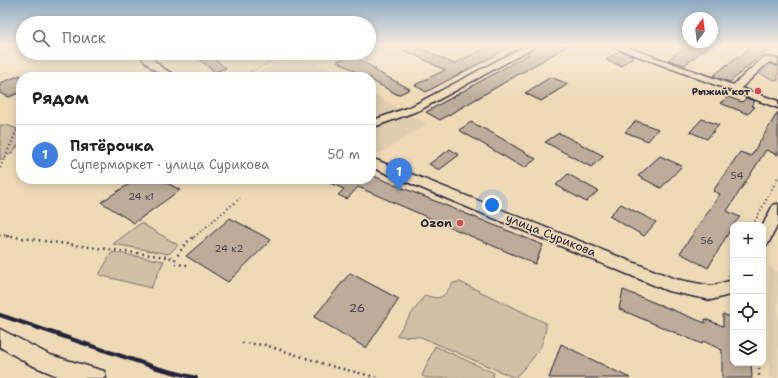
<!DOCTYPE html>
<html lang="ru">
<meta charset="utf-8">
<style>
body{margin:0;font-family:"Shantell Sans",sans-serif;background:#f6f6f6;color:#222}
.controls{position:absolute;right:12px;bottom:12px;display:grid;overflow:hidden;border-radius:8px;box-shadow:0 2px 10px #0003}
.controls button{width:36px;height:36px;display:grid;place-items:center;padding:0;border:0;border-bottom:1px solid #e0e0e0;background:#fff;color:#222;font:20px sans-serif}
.compass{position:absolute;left:682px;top:12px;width:36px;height:36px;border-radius:50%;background:#fff;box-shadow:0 2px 10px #0003;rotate:14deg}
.you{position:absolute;left:492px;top:205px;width:14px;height:14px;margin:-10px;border:3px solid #fff;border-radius:50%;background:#1a73e8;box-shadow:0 0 0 6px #1a73e833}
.badge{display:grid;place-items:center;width:26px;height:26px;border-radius:50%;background:#d1495b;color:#fff;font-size:13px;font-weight:700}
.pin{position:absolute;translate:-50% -33px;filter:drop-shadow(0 1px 2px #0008)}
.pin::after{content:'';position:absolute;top:21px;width:14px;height:12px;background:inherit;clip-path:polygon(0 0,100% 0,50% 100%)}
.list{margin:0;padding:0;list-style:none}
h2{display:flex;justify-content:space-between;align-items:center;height:52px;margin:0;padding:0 16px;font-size:17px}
h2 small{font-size:13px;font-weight:400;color:#767676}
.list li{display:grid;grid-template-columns:26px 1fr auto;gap:12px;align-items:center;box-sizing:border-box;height:60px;padding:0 16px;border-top:1px solid #e0e0e0}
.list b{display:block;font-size:15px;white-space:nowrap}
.list p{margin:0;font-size:13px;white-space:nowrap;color:#767676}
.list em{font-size:13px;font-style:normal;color:#767676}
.icon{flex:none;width:22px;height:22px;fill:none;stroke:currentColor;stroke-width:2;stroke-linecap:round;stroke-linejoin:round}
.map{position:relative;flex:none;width:778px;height:378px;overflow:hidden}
.search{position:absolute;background:#fff;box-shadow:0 2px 10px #0003;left:16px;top:16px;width:360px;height:44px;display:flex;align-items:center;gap:10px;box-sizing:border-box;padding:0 14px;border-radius:22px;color:#767676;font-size:15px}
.panel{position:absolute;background:#fff;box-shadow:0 2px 10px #0003;left:16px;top:72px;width:360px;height:112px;border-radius:16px}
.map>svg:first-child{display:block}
.built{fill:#e0ccaf}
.green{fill:#d1bfa6;stroke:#7a7070}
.building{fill:#bcac99;stroke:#22223b}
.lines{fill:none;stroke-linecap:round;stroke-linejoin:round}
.minor-casing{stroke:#22223b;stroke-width:3}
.path-far2{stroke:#22223b;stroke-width:1.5;stroke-dasharray:0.5 2;stroke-linecap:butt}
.path-far1{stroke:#22223b;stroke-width:2;stroke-dasharray:1 3;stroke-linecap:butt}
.path{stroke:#22223b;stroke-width:2.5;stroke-dasharray:1.5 4;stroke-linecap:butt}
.minor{fill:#efdab8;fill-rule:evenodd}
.rail{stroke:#22223b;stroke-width:4}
.poi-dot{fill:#d1495b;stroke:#efdab8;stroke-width:1.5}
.labels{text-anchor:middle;stroke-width:3;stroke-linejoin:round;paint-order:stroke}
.far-poi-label{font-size:10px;font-weight:bold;fill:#22223b;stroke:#efdab8;text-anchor:end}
.number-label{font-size:10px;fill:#484452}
.poi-label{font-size:12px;font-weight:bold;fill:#22223b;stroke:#efdab8;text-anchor:end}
.street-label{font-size:12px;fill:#22223b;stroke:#efdab8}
.near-number-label{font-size:12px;fill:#484452}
</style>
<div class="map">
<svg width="778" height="378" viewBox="0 0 778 378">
<rect width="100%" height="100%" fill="#efdab8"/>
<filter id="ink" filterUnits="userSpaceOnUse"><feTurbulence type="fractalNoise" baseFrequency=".025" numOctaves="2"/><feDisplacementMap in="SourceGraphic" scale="8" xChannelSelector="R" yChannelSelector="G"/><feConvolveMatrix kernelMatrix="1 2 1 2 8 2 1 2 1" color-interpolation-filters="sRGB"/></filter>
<g filter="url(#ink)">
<!-- built -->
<g class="built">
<polygon points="302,54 342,77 245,77"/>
<polygon points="371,93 426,124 381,153 371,152"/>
<polygon points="769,267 778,272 778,378 769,378"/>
</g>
<!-- green -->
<g class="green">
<polygon points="771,64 778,67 778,81 760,74"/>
<polygon points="0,125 6,125 20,130 21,142 12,153 0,160"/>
<polygon points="141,223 178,245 169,254 113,244"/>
<polygon points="112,252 164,261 151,288 99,275"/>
<path d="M460 282 546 323C546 348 531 360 515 378L421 337 396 336 425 295C442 301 443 297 453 283Z"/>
<polygon points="435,346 494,373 493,378 427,378 422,376"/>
</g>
<!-- building -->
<g class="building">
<polygon points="399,45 414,45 454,64 491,45 514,45 426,92 415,85 445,70 398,47"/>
<polygon points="539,45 569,45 440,120 426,112 529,54 528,52"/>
<polygon points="688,45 710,45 685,65 668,60"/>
<polygon points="751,45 773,45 730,82 713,76 738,56 740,57"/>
<polygon points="619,51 634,56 621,66 606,60"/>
<polygon points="208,54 226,68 215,72 197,58"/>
<polygon points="351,56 376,69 374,70 410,89 398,95 371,80 371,77 365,77 337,61"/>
<polygon points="21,75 21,92 9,97 0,93 0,83"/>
<polygon points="551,77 568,84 541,101 525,93"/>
<polygon points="728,97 742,102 746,98 755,101 751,106 755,107 748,114 720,103"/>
<polygon points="778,112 778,155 766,150 727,211 740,217 733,225 708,268 680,253 720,194 713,191 740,152 751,156"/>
<polygon points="702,119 719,125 707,139 690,132"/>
<polygon points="636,121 658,129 648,141 625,132"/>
<polygon points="471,122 494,134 536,159 524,168 459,130"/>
<polygon points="559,133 604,156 591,167 545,142"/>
<polygon points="450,149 459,155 439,170 429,164"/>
<polygon points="660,156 682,166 661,188 638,176"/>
<polygon points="568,174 598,191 586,202 556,185"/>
<polygon points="371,175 543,245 535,264 358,187 347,199 338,195 344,189 320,179 371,179"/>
<polygon points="137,179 160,179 180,190 134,223 101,202"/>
<polygon points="621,204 656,222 644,236 609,216"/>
<polygon points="230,218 271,240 228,282 186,256"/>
<polygon points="350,273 399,299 366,348 314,317"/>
<polygon points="623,290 705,323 705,319 723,326 723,314 733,318 733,363 751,363 752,378 722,378 722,350 703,341 702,344 619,309"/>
<polygon points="561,344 595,361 630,378 549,378"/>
</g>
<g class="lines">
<defs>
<g id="minor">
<polygon points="527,45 538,45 420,110 371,128 371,121 412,106"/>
<polygon points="608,45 621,45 733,85 764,57 778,59 778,65 769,62 741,88 778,101 778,108"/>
<path d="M138 53H147L161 67 178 77C160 77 148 67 138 53Z"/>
<polygon points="371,158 675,279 711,286 733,280 733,294 711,300 668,291 371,167"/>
<polygon points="778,204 778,224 768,244 763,246 763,225 773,205"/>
<polygon points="0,329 50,355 104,371 106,378 62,378 29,364 0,347"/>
</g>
</defs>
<!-- minor casing -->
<use href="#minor" class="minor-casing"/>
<!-- path-far2 -->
<g class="path-far2">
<polyline points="239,77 289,54 313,53"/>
<polyline points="17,129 21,120"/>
</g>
<!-- path-far1 -->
<g class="path-far1">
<polyline points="0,168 18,128"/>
<polyline points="753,225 778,177"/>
<polyline points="0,235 14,237"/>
<polyline points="194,237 240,198"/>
</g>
<!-- path -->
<g class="path">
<polyline points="6,236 174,258"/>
<polyline points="187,265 175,264 174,261 185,244 195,236"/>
<polyline points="730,276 728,273 733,263"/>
<polyline points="242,343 265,345 331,366 379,378"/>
<polyline points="759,363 759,378"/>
</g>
<!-- minor -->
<use href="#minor" class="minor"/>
<!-- rail -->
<polyline class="rail" points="0,315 157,368 196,378"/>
</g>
</g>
<!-- sky -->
<linearGradient id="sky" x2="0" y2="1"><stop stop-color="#8da9c3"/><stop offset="0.46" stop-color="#f8eedf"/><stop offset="1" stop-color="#f8eedf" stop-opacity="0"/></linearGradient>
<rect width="778" height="98" fill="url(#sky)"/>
<!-- markers -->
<g class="poi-dot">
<circle cx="758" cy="91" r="4"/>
<circle cx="460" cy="223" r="4"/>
</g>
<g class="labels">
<!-- far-poi labels -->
<g class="far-poi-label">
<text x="750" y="95">Рыжий кот</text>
</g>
<!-- number labels -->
<g class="number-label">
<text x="737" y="179">54</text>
<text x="141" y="200">24 к1</text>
<text x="707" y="244">56</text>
<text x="229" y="252">24 к2</text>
</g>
<!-- poi labels -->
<g class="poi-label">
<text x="452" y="227">Ozon</text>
</g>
<!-- street labels -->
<g class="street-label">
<text transform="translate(551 235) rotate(22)" y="4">улица Сурикова</text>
</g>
<!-- near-number labels -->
<g class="near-number-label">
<text x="357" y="312">26</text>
</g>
</g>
</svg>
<div class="controls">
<button>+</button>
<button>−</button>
<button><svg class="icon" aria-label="locate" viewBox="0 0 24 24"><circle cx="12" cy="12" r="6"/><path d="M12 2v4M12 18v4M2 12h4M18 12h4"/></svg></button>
<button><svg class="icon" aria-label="layers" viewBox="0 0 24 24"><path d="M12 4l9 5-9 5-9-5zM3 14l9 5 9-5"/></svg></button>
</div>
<svg class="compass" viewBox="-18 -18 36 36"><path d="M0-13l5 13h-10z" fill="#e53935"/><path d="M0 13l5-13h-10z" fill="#767676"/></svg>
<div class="you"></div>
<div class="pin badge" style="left:399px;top:191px;background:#3f7fe0">1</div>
<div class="search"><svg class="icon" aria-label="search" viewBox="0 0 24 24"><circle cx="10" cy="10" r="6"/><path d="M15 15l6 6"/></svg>Поиск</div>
<section class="panel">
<h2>Рядом<small></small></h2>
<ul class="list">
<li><span class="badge" style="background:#3f7fe0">1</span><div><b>Пятёрочка</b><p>Супермаркет · улица Сурикова</p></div><em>50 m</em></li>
</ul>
</section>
</div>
